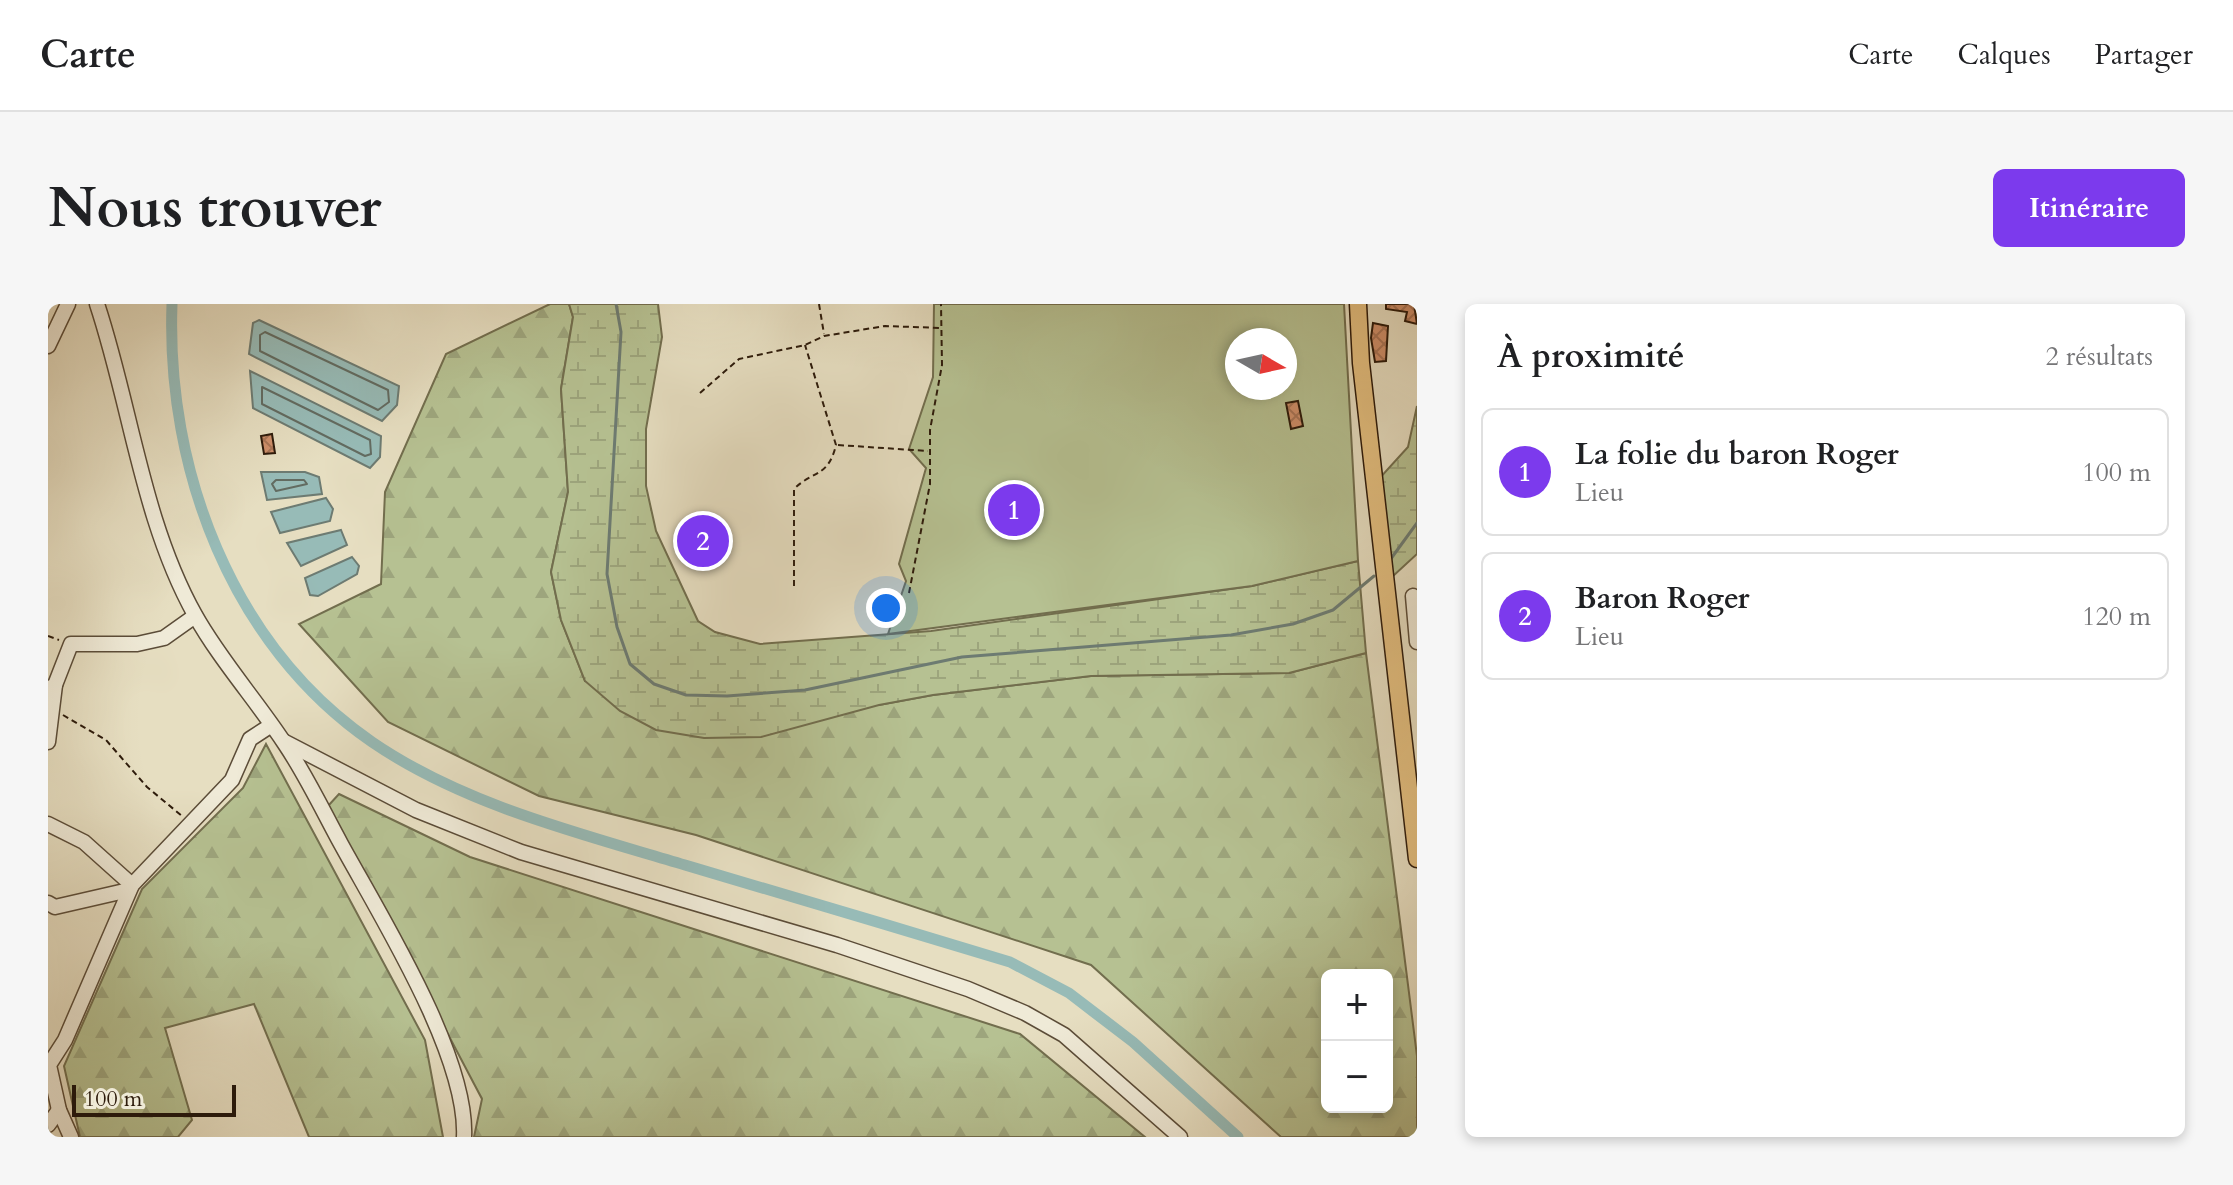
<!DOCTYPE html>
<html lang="fr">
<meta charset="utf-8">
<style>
body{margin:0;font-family:Cardo,serif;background:#f6f6f6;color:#202124}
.controls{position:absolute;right:24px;bottom:24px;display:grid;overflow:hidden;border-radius:12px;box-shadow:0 4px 12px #0003}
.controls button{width:72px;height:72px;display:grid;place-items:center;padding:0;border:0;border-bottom:2px solid #e0e0e0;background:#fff;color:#202124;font:40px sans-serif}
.compass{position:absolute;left:1177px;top:24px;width:72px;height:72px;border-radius:50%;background:#fff;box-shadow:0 4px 12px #0003;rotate:99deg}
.scale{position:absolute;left:24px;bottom:20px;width:164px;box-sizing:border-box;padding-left:8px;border:4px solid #2d1b0b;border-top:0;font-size:22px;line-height:28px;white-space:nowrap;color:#2d1b0b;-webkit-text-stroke:6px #efead7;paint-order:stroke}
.you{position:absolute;left:838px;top:304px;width:28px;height:28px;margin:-20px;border:6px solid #fff;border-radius:50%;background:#1a73e8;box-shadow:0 0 0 12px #1a73e833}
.badge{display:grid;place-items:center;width:52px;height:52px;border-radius:50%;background:#7c3aed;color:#fff;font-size:26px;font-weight:700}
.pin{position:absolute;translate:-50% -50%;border:4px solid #fff;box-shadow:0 2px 8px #0006}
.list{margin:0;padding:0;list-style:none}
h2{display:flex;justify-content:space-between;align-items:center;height:104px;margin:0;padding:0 32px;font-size:34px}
h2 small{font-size:26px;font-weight:400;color:#757577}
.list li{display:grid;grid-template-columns:52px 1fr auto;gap:24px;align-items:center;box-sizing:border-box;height:128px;margin:0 16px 16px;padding:0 16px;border:2px solid #e0e0e0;border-radius:12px}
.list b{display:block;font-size:30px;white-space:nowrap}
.list p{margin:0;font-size:26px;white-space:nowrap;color:#757577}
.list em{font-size:26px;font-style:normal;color:#757577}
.map{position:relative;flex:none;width:1369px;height:833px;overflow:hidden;border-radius:12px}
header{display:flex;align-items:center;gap:48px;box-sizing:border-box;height:112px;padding:0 40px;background:#fff;border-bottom:2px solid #e0e0e0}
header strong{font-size:38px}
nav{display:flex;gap:44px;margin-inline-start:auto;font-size:28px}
.intro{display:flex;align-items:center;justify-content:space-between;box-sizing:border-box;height:192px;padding:0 48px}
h1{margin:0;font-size:56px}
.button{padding:20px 36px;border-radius:12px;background:#7c3aed;color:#fff;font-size:28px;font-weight:700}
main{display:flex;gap:48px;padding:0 48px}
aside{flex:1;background:#fff;border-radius:12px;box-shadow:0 4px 12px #0003}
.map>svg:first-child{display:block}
.forest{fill:url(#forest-firs);stroke:#726e4e;stroke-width:2;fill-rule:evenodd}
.wetland{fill:url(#wetland-marsh);stroke:#726e4e;stroke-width:2}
.park{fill:#b6c192;stroke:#726e4e;stroke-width:2;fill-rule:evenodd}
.water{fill:#97bbb7;stroke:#6d7b72;stroke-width:2}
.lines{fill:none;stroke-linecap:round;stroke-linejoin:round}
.shore{stroke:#626b61;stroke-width:2}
.stream{stroke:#6d7b72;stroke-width:3}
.canal{stroke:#97bbb7;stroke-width:11}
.building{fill:url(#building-cross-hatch);stroke:#2d1b0b;stroke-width:2}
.minor-casing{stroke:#5b4c38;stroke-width:17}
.major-casing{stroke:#2d1b0b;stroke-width:19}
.path{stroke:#2d1b0b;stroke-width:2;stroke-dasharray:6 4;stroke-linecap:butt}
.minor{stroke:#efead7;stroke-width:14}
.major{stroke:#e3bf80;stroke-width:16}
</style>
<header>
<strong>Carte</strong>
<nav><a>Carte</a><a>Calques</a><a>Partager</a></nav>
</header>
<div class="intro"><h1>Nous trouver</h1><a class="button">Itinéraire</a></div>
<main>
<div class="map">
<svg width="1369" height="833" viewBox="0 0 1369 833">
<defs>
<pattern id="forest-firs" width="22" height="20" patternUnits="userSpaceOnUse" patternTransform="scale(2)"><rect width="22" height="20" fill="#b6c192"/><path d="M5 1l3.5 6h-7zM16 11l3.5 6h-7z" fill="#9da57d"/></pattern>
<pattern id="wetland-marsh" width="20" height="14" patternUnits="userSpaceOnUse" patternTransform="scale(2)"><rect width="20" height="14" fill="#b6c192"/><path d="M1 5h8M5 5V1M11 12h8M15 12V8" fill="none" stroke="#9da57d"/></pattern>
<pattern id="building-cross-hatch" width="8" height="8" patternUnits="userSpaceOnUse" patternTransform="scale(2)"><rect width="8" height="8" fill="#ce8f6a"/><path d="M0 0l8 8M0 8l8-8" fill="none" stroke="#a87455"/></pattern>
</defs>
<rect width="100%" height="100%" fill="#e6dec1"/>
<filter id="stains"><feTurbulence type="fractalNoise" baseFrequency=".0025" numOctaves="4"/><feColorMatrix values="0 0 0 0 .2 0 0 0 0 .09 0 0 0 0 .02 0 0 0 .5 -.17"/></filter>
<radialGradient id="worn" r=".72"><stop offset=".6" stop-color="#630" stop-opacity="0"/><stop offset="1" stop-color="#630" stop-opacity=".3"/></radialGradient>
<!-- forest -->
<g class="forest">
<path d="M502 0H521L525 13 513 85 520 188 503 268 513 316 537 377 831 401 885 391 1043 372 1241 369 1318 349 1369 752V833H1233L1043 661 648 531 491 492 340 418 251 320 333 280 337 188 398 50ZM1279 671H1339V803H1279Z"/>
<polygon points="218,440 377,736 395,833 261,833 206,700 117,724 144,816 130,833 32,833 16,762 94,585 195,484"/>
<polygon points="291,490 422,553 972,730 1097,833 426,833 434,795 280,502"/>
</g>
<!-- wetland -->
<g class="wetland">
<polygon points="521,0 610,0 614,33 598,125 598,182 608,227 650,317 667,328 712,340 883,327 1204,282 1310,257 1318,349 1241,369 1043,372 885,391 831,401 713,433 656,434 608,426 572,407 537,377 513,316 503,268 520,188 513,85 525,13"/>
<polygon points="1369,102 1369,250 1344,273 1329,177 1360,143"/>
</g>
<!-- park -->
<path class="park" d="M886 0H1296L1310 257 1204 282 840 330 858 277 851 260 878 164 861 145 885 73ZM1189 36H1237V84H1189Z"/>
<!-- water -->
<g class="water">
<polygon points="211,16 351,82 349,101 334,117 201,50 205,19"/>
<polygon points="202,67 333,132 332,153 322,164 205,104"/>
<polygon points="213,168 257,168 271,173 274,190 219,196"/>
<polygon points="278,194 285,205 282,217 232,229 223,208"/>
<polygon points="293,226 299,241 253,262 239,239"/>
<polygon points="304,253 311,262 309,270 270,292 262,291 257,274"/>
</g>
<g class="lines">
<!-- shore -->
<g class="shore">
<polygon points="217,28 340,86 341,98 330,106 212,47 212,31"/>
<polygon points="214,83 322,136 323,150 317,152 214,100"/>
<polygon points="228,176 256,176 259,180 228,187 224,180"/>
</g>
<!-- stream -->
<g class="stream">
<polyline points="568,0 573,28 559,270 569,323 582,360 606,380 638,391 679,392 757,386 914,353 1183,331 1245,320 1285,306 1326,272"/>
<polyline points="1342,256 1369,219"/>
</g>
<!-- canal -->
<path class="canal" d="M124 0C118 165 183 341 324 438 416 501 531 529 637 561 745 593 854 625 962 658L1021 689 1085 738 1190 833"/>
</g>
<!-- building -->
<g class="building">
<polygon points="1338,0 1366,0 1369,20 1357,17 1359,8 1338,5"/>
<polygon points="1325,19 1340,22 1338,57 1327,58 1323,34"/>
<polygon points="1250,97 1255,122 1243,125 1238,99"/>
<polygon points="224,130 227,149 216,150 213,132"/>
<polygon points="972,189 977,220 960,222 955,192"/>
</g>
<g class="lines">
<defs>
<g id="minor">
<path d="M49 0C83 102 94 216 147 311 172 356 209 397 237 440 258 471 275 507 293 540 333 613 420 752 416 833"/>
<polyline points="0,42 20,0"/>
<polyline points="1365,292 1369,338"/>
<polyline points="0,385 7,381 23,340 89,340 116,334 147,312"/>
<polyline points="0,438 7,381"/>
<polyline points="237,438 368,506 473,548 789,641 920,685 977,709 1016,731 1132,833"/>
<polyline points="0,520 36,538 84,581"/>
<polyline points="0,599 7,603 81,586"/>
<polyline points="0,821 11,806"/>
<polyline points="23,833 11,806 1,761 17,736 84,581 184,476 202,435 222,422"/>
</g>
<polyline id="major" points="1310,0 1313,59 1369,555"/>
</defs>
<!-- minor casing -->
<use href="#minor" class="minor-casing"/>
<!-- major casing -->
<use href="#major" class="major-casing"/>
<!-- path -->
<g class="path">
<polyline points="771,0 776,30"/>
<polyline points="652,89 691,55 757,41 776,32 837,22 894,24"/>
<polyline points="790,141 880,147"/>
<path d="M746 282V185C765 166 780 174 788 141L757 41"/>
<polyline points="861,289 882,180 882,126 894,61 893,0"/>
<polyline points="0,332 11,336"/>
<polyline points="15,411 58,436 99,483 134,512"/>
</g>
<!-- minor -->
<use href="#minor" class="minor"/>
<!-- major -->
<use href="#major" class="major"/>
</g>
<rect width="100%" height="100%" filter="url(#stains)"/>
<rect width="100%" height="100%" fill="url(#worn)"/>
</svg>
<div class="controls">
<button>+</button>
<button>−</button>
</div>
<svg class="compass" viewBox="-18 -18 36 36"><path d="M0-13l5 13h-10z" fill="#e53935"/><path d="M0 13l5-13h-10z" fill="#757577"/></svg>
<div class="scale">100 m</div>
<div class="you"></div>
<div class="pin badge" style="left:966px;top:206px">1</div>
<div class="pin badge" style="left:655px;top:237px">2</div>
</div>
<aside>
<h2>À proximité<small>2 résultats</small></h2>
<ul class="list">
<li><span class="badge">1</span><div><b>La folie du baron Roger</b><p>Lieu</p></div><em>100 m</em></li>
<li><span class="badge">2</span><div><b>Baron Roger</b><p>Lieu</p></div><em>120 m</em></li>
</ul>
</aside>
</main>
